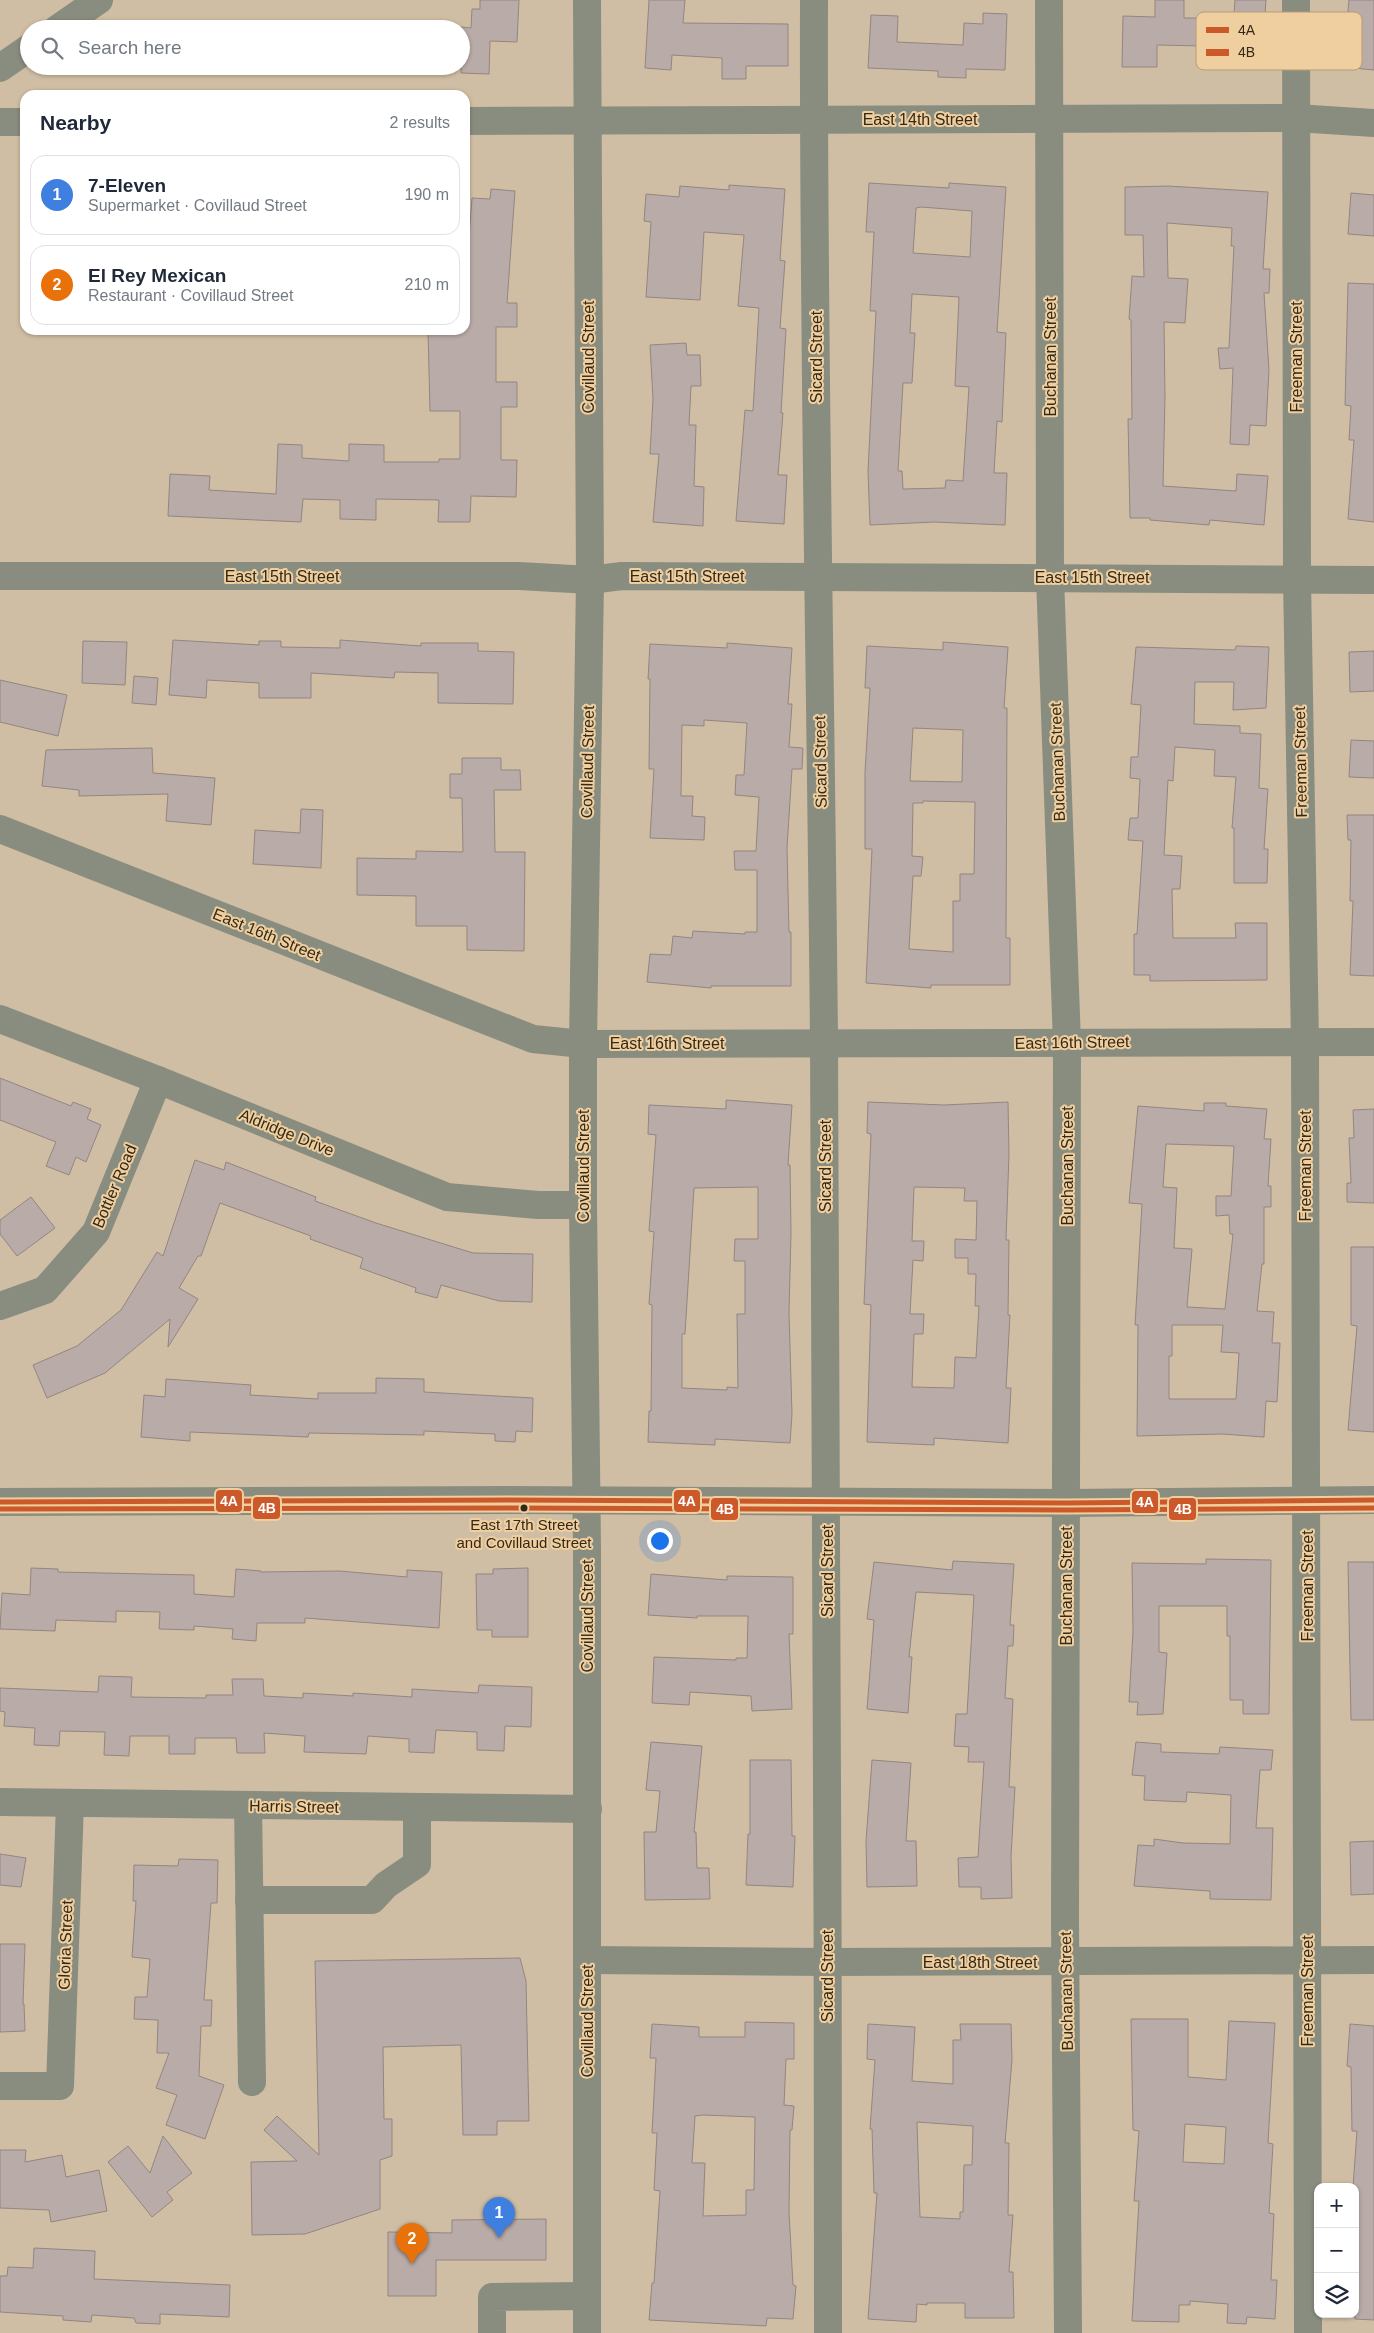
<!DOCTYPE html>
<meta charset="utf-8">
<style>
body{margin:0;font-family:Arial,sans-serif;background:#f2f2f3;color:#1f2937}
.controls{position:absolute;right:15px;bottom:15px;display:grid;overflow:hidden;border-radius:10px;box-shadow:0 1px 4px #0004}
.controls button{width:45px;height:45px;display:grid;place-items:center;padding:0;border:0;border-bottom:1px solid #e0e1e3;background:#fff;color:#1f2937;font:25px sans-serif}
.you{position:absolute;left:659px;top:1540px;width:18px;height:18px;margin:-12px;border:4px solid #fff;border-radius:50%;background:#1a73e8;box-shadow:0 0 0 8px #1a73e833}
.badge{display:grid;place-items:center;width:32px;height:32px;border-radius:50%;background:#1a73e8;color:#fff;font-size:16px;font-weight:700}
.pin{position:absolute;translate:-50% -41px;filter:drop-shadow(0 1px 2px #0008)}
.pin::after{content:'';position:absolute;top:26px;width:18px;height:15px;background:inherit;clip-path:polygon(0 0,100% 0,50% 100%)}
.list{margin:0;padding:0;list-style:none}
h2{display:flex;justify-content:space-between;align-items:center;height:65px;margin:0;padding:0 20px;font-size:21px}
h2 small{font-size:16px;font-weight:400;color:#747a83}
.list li{display:grid;grid-template-columns:32px 1fr auto;gap:15px;align-items:center;box-sizing:border-box;height:80px;margin:0 10px 10px;padding:0 10px;border:1px solid #e0e1e3;border-radius:15px}
.list b{display:block;font-size:19px;white-space:nowrap}
.list p{margin:0;font-size:16px;white-space:nowrap;color:#747a83}
.list em{font-size:16px;font-style:normal;color:#747a83}
.icon{flex:none;width:28px;height:28px;fill:none;stroke:currentColor;stroke-width:2;stroke-linecap:round;stroke-linejoin:round}
.map{position:relative;flex:none;width:1374px;height:2333px;overflow:hidden}
.search{position:absolute;background:#fff;box-shadow:0 1px 4px #0004;left:20px;top:20px;width:450px;height:55px;display:flex;align-items:center;gap:12px;box-sizing:border-box;padding:0 18px;border-radius:28px;color:#747a83;font-size:19px}
.panel{position:absolute;background:#fff;box-shadow:0 1px 4px #0004;left:20px;top:90px;width:450px;height:245px;border-radius:15px}
.map>svg:first-child{display:block}
.building{fill:#b9aba7;stroke:#938581;fill-rule:evenodd}
.lines{fill:none;stroke-linecap:round;stroke-linejoin:round}
.minor{stroke:#898d7f;stroke-width:28}
.bus-1-casing{stroke:#efce9f;stroke-width:9}
.bus-2-casing{stroke:#efce9f;stroke-width:9}
.bus-1{stroke:#cc5929;stroke-width:5}
.bus-2{stroke:#cc5929;stroke-width:5}
.bus-dot{fill:#352916;stroke:#efce9f;stroke-width:2}
.labels{text-anchor:middle;stroke-width:4;stroke-linejoin:round;paint-order:stroke}
.bus-label{font-size:15px;fill:#352916;stroke:#efce9f}
.street-label{font-size:16px;fill:#352916;stroke:#efce9f}
.key{fill:#efce9f;stroke:#b79c76;stroke-width:1}
.key-label{font-size:14px;fill:#352916}
.line-badge{stroke:#efce9f;stroke-width:2}
.badge-label{font-size:14px;text-anchor:middle;font-weight:bold;fill:#fff}
</style>
<div class="map">
<svg width="1374" height="2333" viewBox="0 0 1374 2333">
<rect width="100%" height="100%" fill="#d0bea4"/>
<!-- building -->
<g class="building">
<polygon points="480,0 519,0 517,42 490,41 489,74 461,73 461,27 471,28 472,9 480,9"/>
<polygon points="649,0 685,0 683,23 788,24 788,66 746,66 746,79 722,79 722,58 672,55 671,70 645,68"/>
<polygon points="1155,0 1184,0 1184,18 1226,18 1226,13 1234,13 1235,0 1266,0 1265,14 1268,14 1266,65 1200,63 1201,46 1157,45 1157,67 1122,67 1123,16 1155,17"/>
<polygon points="1349,0 1374,0 1374,70 1343,67"/>
<polygon points="983,13 1007,14 1005,70 966,69 966,78 938,77 938,71 868,68 871,15 898,16 897,42 963,45 964,23 983,24"/>
<path d="M869 183 949 188V183L1006 187 997 332 1006 333 1002 422 997 421 994 473H1007L1005 525 934 522 870 525 868 471 876 311H870L874 232H866ZM921 207 972 211 970 257 913 253 916 208ZM912 294 959 297 955 386 969 387 963 481 946 480 945 488 903 489 902 471H898L903 383H912L915 333H910Z"/>
<polygon points="729,185 785,189 780,260 785,261 780,328 786,329 781,413 783,413 778,475 787,475 784,524 736,521 745,410 753,411 759,308 738,306 744,235 704,232 700,300 646,297 651,222 644,221 646,194 679,197 680,186 729,190"/>
<polygon points="1168,186 1268,192 1263,269 1270,269 1269,293 1264,293 1269,370 1266,426 1250,425 1249,445 1230,444 1233,368 1220,369 1218,348 1229,348 1234,246 1231,246 1232,228 1167,223 1168,278 1188,279 1185,323 1164,322 1165,397 1163,486 1236,491 1237,474 1268,476 1264,525 1210,520 1209,525 1150,520 1150,518 1130,518 1128,419 1132,419 1131,320 1129,319 1132,276 1144,277 1143,235 1125,235 1125,187"/>
<polygon points="491,189 515,191 507,303 517,303 517,327 496,327 496,382 517,382 517,407 501,407 501,460 517,460 516,497 471,496 470,522 438,522 439,500 376,499 376,520 340,519 340,500 303,499 301,522 168,516 170,474 210,476 209,490 276,494 278,444 302,445 302,458 349,461 349,444 384,445 384,462 439,462 439,459 460,459 460,411 430,411 428,331 465,330 465,288 472,198 490,199"/>
<polygon points="1351,193 1374,195 1374,236 1348,234"/>
<polygon points="1348,283 1374,284 1374,522 1348,519 1354,440 1349,440 1351,406 1345,405"/>
<polygon points="686,343 687,355 700,355 701,386 691,386 689,425 696,425 694,486 704,487 703,526 653,522 659,454 650,454 653,399 650,345"/>
<polygon points="173,640 259,645 259,641 281,641 281,647 340,648 340,640 421,646 421,643 478,643 478,651 514,652 513,704 438,703 438,673 395,672 394,678 311,673 311,698 259,698 259,683 207,680 206,698 169,695"/>
<polygon points="83,641 127,642 125,685 82,683"/>
<path d="M943 642 1008 647 1004 708H1007L1006 938H1010V985H931V988L866 983 872 849H865V772L870 688H865L867 646 943 650ZM913 728 963 730 962 782 910 781ZM923 801 975 802 974 874H960V901H953V952L909 949 913 876H921L923 857 912 856 913 803H923Z"/>
<polygon points="727,643 792,648 788,704 792,704 789,747 803,748 802,769 792,769 787,848 789,932 791,932 791,986 711,986 711,988 647,982 650,954 671,955 673,936 692,938 693,931 745,934 745,932 757,932 757,870 735,870 734,851 756,851 759,797 735,795 736,775 744,775 747,723 704,720 704,726 682,725 681,796 693,796 692,816 705,817 704,840 650,838 654,769 649,769 650,679 648,679 650,644 727,648"/>
<polygon points="1236,646 1269,647 1266,708 1233,710 1234,682 1195,682 1194,724 1240,726 1240,733 1261,734 1259,788 1268,789 1264,849 1268,849 1267,883 1234,883 1234,828 1232,828 1236,777 1214,776 1215,750 1175,747 1173,781 1168,780 1164,855 1182,856 1180,889 1172,889 1173,938 1236,938 1235,923 1267,923 1267,980 1150,981 1150,975 1134,975 1134,934 1137,934 1143,841 1128,840 1130,818 1138,818 1140,779 1130,778 1131,757 1138,757 1141,705 1131,704 1136,647 1235,650"/>
<polygon points="1374,651 1374,691 1350,692 1349,652"/>
<polygon points="134,676 158,678 156,705 132,703"/>
<polygon points="0,680 67,695 58,736 0,722"/>
<polygon points="1351,740 1374,741 1374,778 1349,777"/>
<polygon points="152,748 153,773 215,778 211,825 166,821 168,794 79,796 79,790 42,786 46,750"/>
<polygon points="462,758 501,758 501,770 520,770 521,790 494,790 495,852 525,852 524,951 467,950 467,926 416,926 416,896 357,895 357,858 416,859 416,851 463,852 462,798 450,798 450,774 462,774"/>
<polygon points="301,809 323,810 321,868 253,864 255,830 300,833"/>
<polygon points="1347,815 1374,815 1374,976 1350,975 1353,901 1350,901 1351,840 1348,840"/>
<polygon points="0,1078 71,1106 73,1102 91,1109 87,1119 101,1125 86,1162 76,1157 69,1175 46,1166 56,1142 0,1120"/>
<path d="M726 1100 792 1105 788 1165H790L791 1233 789 1313 792 1414 790 1443 715 1439V1445L648 1442 649 1411H651L652 1305 649 1304 654 1232 649 1231 656 1135 648 1134 649 1105 726 1109ZM758 1187V1239H735L734 1261H745V1314H737L738 1388 727 1387V1390L682 1388V1334H685L694 1188Z"/>
<path d="M868 1102 944 1105 1008 1102 1009 1154 1006 1240H1009L1008 1315H1010L1006 1388H1011L1008 1443 934 1438V1445L867 1442 871 1305 864 1304 871 1134 867 1133ZM914 1187 965 1188 964 1201H977L976 1240 955 1239V1258H968V1274H976L975 1306H979L976 1358 955 1357 954 1388 912 1387 914 1334H923L924 1314H910L913 1260 923 1261 924 1241H912Z"/>
<path d="M1204 1103H1226V1106L1267 1109 1264 1139H1271L1268 1186H1271V1207H1264V1264H1262L1257 1311 1274 1312 1272 1343H1280L1277 1402 1266 1401 1264 1437 1222 1434 1137 1436 1138 1325H1135L1142 1204 1129 1203 1138 1106 1204 1111ZM1166 1144 1234 1146 1231 1196H1216V1216L1229 1215 1230 1234H1233L1225 1309 1187 1307 1192 1249 1174 1248 1177 1188 1163 1187ZM1172 1325H1223L1221 1352 1239 1353 1236 1399H1169V1356H1172Z"/>
<polygon points="1374,1109 1374,1203 1347,1202 1347,1183 1351,1183 1349,1138 1354,1138 1353,1110"/>
<polygon points="195,1160 224,1170 226,1162 316,1197 315,1201 376,1223 473,1253 533,1254 532,1302 499,1301 441,1285 437,1298 415,1292 416,1288 360,1268 363,1258 310,1239 311,1236 220,1203 201,1256 198,1256 179,1288 198,1299 168,1347 170,1319 105,1373 47,1398 33,1365 77,1346 121,1310 157,1252 163,1256"/>
<polygon points="31,1197 55,1228 17,1256 0,1234 0,1220"/>
<polygon points="1351,1247 1374,1247 1374,1432 1348,1430 1357,1326 1351,1325"/>
<polygon points="376,1378 424,1379 424,1392 533,1398 532,1432 516,1431 515,1442 495,1441 495,1434 424,1431 424,1435 309,1433 308,1437 190,1432 190,1441 141,1437 144,1395 165,1397 166,1379 251,1385 250,1395 318,1399 318,1393 376,1393"/>
<polygon points="1206,1559 1271,1560 1269,1714 1243,1714 1243,1700 1230,1700 1230,1636 1227,1636 1227,1606 1159,1606 1159,1652 1167,1653 1163,1714 1137,1715 1138,1702 1129,1702 1133,1632 1132,1563 1206,1564"/>
<polygon points="953,1561 1014,1564 1010,1625 1014,1625 1013,1646 1008,1646 1005,1698 1013,1699 1009,1787 1015,1787 1011,1856 1012,1898 981,1899 981,1887 959,1887 958,1858 978,1857 984,1762 968,1762 969,1747 954,1746 956,1714 967,1714 974,1595 916,1592 909,1657 912,1657 908,1713 867,1709 874,1620 867,1619 874,1562 952,1570"/>
<polygon points="1348,1562 1374,1562 1374,1720 1351,1720"/>
<polygon points="31,1568 58,1569 58,1572 194,1575 194,1594 234,1597 236,1569 261,1571 261,1572 340,1571 407,1577 407,1570 442,1572 439,1628 305,1618 305,1623 257,1623 256,1641 232,1639 233,1629 194,1626 194,1630 159,1629 160,1612 116,1611 116,1622 56,1620 55,1631 0,1629 2,1593 30,1595"/>
<polygon points="528,1568 528,1637 492,1637 492,1630 477,1630 476,1574 493,1574 493,1569"/>
<polygon points="651,1574 727,1580 727,1576 793,1577 793,1634 789,1634 792,1709 752,1711 751,1696 690,1692 689,1705 652,1703 654,1657 736,1660 736,1658 747,1658 748,1616 697,1616 697,1618 648,1615"/>
<polygon points="99,1676 132,1677 131,1697 206,1698 206,1695 233,1695 232,1679 263,1679 264,1696 303,1698 303,1693 353,1696 353,1693 412,1697 412,1689 478,1693 479,1685 532,1687 531,1727 505,1726 504,1751 477,1750 477,1732 436,1730 434,1753 409,1752 409,1739 368,1736 366,1754 304,1752 305,1736 264,1733 265,1753 237,1753 236,1738 195,1738 195,1754 169,1754 169,1736 130,1736 129,1756 104,1755 105,1732 60,1731 59,1746 34,1745 35,1728 4,1726 5,1712 0,1711 0,1688 98,1692"/>
<polygon points="651,1742 702,1746 694,1832 696,1832 697,1868 709,1868 710,1899 645,1900 644,1832 656,1832 660,1791 646,1790"/>
<polygon points="1136,1742 1161,1744 1161,1752 1219,1754 1220,1747 1273,1750 1271,1770 1260,1770 1256,1828 1273,1828 1271,1900 1210,1899 1210,1891 1134,1886 1138,1845 1154,1846 1154,1839 1183,1843 1230,1844 1231,1795 1187,1792 1186,1802 1144,1800 1145,1776 1132,1775"/>
<polygon points="750,1760 791,1760 792,1836 795,1836 793,1887 746,1885 748,1834 750,1834"/>
<polygon points="872,1760 911,1763 906,1841 916,1841 917,1886 867,1887 866,1841"/>
<polygon points="1374,1841 1374,1894 1351,1895 1350,1842"/>
<polygon points="0,1854 26,1858 21,1887 0,1885"/>
<polygon points="179,1859 218,1860 217,1903 211,1903 204,2000 212,2000 211,2026 201,2026 199,2076 224,2085 205,2139 166,2125 177,2095 156,2088 169,2053 157,2053 158,2020 134,2019 135,1997 147,1997 150,1959 132,1957 136,1901 133,1901 134,1865 178,1866"/>
<polygon points="0,1944 25,1944 23,2004 24,2004 25,2031 0,2032"/>
<polygon points="520,1958 526,1981 529,2121 497,2121 497,2135 463,2135 461,2045 383,2047 384,2119 392,2119 392,2156 380,2160 380,2209 305,2234 252,2235 251,2162 297,2161 264,2130 277,2116 319,2155 315,1961"/>
<path d="M1131 2019H1188V2077L1226 2080 1229 2021 1275 2023 1268 2143 1273 2144 1269 2213 1274 2214 1271 2280H1277L1275 2319 1247 2317 1246 2324 1227 2323 1228 2304 1190 2301V2305H1179V2322L1132 2321 1139 2201H1134L1139 2131 1133 2130ZM1185 2124 1226 2127 1224 2164 1183 2162Z"/>
<path d="M745 2022 794 2023V2059H786L784 2105 794 2106 792 2130H790L789 2212 793 2285 796 2286 793 2319 767 2318 766 2326 649 2320 652 2283H654L660 2191 654 2190 657 2133H652L656 2058H650L652 2024 699 2027V2037H745ZM703 2115 755 2117 754 2190H746V2215L703 2216 705 2163H692L695 2116Z"/>
<path d="M868 2024 915 2027 912 2081 953 2084V2040H961L960 2024H1011L1012 2060 1005 2143H1009L1008 2215H1013L1009 2272H1013L1014 2318H965V2303H927V2305L917 2304 916 2322 868 2319 877 2193H874L872 2129H870L875 2060 867 2059ZM917 2122 973 2126 972 2165H964L963 2212H960V2219L920 2217Z"/>
<polygon points="1350,2024 1374,2026 1374,2320 1355,2319 1355,2187 1353,2187 1357,2131 1352,2131 1351,2067 1347,2066"/>
<polygon points="163,2136 192,2173 167,2192 173,2200 152,2217 108,2162 128,2146 150,2173"/>
<polygon points="0,2150 26,2150 25,2162 62,2155 66,2177 99,2170 107,2211 51,2222 49,2210 0,2208"/>
<polygon points="546,2219 546,2260 436,2260 436,2296 388,2296 388,2232 452,2233 452,2220"/>
<polygon points="34,2248 95,2251 94,2279 230,2285 229,2317 160,2314 160,2324 136,2323 134,2318 92,2315 91,2322 63,2320 63,2316 0,2312 0,2276 7,2276 8,2267 33,2268"/>
</g>
<g class="lines">
<!-- minor -->
<g class="minor">
<polyline points="587,0 590,580 583,1044 583,1205 587,1548 587,2333"/>
<path d="M814 0C813 348 821 696 824 1043 829 1473 827 1903 828 2333"/>
<polyline points="1049,0 1050,577 1067,1043 1065,1920 1068,2333"/>
<polyline points="1296,0 1297,578 1305,1043 1308,2333"/>
<polyline points="57,29 99,0"/>
<polyline points="0,68 29,48"/>
<polyline points="465,121 1296,118 1374,123"/>
<polyline points="0,122 25,122"/>
<polyline points="0,576 519,576 590,580 622,576 1374,580"/>
<polyline points="0,829 533,1039 583,1044 1374,1042"/>
<polyline points="0,1019 158,1080 447,1197 538,1205 583,1205"/>
<polyline points="0,1306 45,1290 96,1232 158,1080"/>
<polyline points="0,1502 509,1500 1066,1503 1374,1500"/>
<polyline points="0,1802 588,1809"/>
<polyline points="248,1805 252,2082"/>
<polyline points="249,1900 372,1900 386,1885 417,1864 417,1807"/>
<polyline points="587,1960 827,1962 1374,1960"/>
<polyline points="0,2086 60,2086 70,1803"/>
<polyline points="492,2333 492,2297 587,2296"/>
</g>
<defs>
<polyline id="bus-1" points="0,1502 509,1500 1066,1503 1374,1500"/>
<polyline id="bus-2" points="0,1509 509,1508 1066,1510 1374,1508"/>
</defs>
<!-- bus-1 casing -->
<use href="#bus-1" class="bus-1-casing"/>
<!-- bus-2 casing -->
<use href="#bus-2" class="bus-2-casing"/>
<!-- bus-1 -->
<use href="#bus-1" class="bus-1"/>
<!-- bus-2 -->
<use href="#bus-2" class="bus-2"/>
</g>
<!-- markers -->
<circle class="bus-dot" cx="524" cy="1508" r="4.5"/>
<g class="labels">
<!-- bus labels -->
<g class="bus-label">
<text x="524" y="1530">East 17th Street<tspan x="524" dy="18">and Covillaud Street</tspan></text>
</g>
<!-- street labels -->
<g class="street-label">
<text x="920" y="125">East 14th Street</text>
<text transform="translate(588 357) rotate(-90)" y="6">Covillaud Street</text>
<text transform="translate(816 357) rotate(-90)" y="6">Sicard Street</text>
<text transform="translate(1050 357) rotate(-90)" y="6">Buchanan Street</text>
<text transform="translate(1296 357) rotate(-90)" y="6">Freeman Street</text>
<text x="282" y="582">East 15th Street</text>
<text x="687" y="582">East 15th Street</text>
<text x="1092" y="583">East 15th Street</text>
<text transform="translate(587 762) rotate(-89)" y="6">Covillaud Street</text>
<text transform="translate(820 762) rotate(-91)" y="6">Sicard Street</text>
<text transform="translate(1057 762) rotate(-92)" y="6">Buchanan Street</text>
<text transform="translate(1300 762) rotate(-91)" y="6">Freeman Street</text>
<text transform="translate(267 934) rotate(22)" y="6">East 16th Street</text>
<text transform="translate(1072 1042) rotate(-1)" y="6">East 16th Street</text>
<text x="667" y="1049">East 16th Street</text>
<text transform="translate(287 1132) rotate(22)" y="6">Aldridge Drive</text>
<text transform="translate(583 1166) rotate(-90)" y="6">Covillaud Street</text>
<text transform="translate(825 1166) rotate(-90)" y="6">Sicard Street</text>
<text transform="translate(1067 1166) rotate(-90)" y="6">Buchanan Street</text>
<text transform="translate(1305 1166) rotate(-90)" y="6">Freeman Street</text>
<text transform="translate(114 1186) rotate(-67)" y="6">Bottler Road</text>
<text transform="translate(827 1571) rotate(-90)" y="6">Sicard Street</text>
<text transform="translate(1066 1586) rotate(-90)" y="6">Buchanan Street</text>
<text transform="translate(1307 1586) rotate(-90)" y="6">Freeman Street</text>
<text transform="translate(587 1616) rotate(-90)" y="6">Covillaud Street</text>
<text transform="translate(294 1806) rotate(1)" y="6">Harris Street</text>
<text transform="translate(65 1945) rotate(-88)" y="6">Gloria Street</text>
<text x="980" y="1968">East 18th Street</text>
<text transform="translate(827 1976) rotate(-90)" y="6">Sicard Street</text>
<text transform="translate(1066 1991) rotate(-91)" y="6">Buchanan Street</text>
<text transform="translate(1307 1991) rotate(-90)" y="6">Freeman Street</text>
<text transform="translate(587 2021) rotate(-90)" y="6">Covillaud Street</text>
</g>
</g>
<!-- legend -->
<rect x="1196" y="12" width="166" height="58" rx="8" class="key"/>
<rect x="1206" y="27" width="23" height="6" fill="#cc5929"/>
<rect x="1206" y="49" width="23" height="7" fill="#cc5929"/>
<g class="key-label">
<text x="1238" y="35">4A</text>
<text x="1238" y="57">4B</text>
</g>
<g class="line-badge">
<rect x="673" y="1489" width="28" height="24" rx="5" fill="#cc5929"/>
<rect x="215" y="1489" width="28" height="24" rx="5" fill="#cc5929"/>
<rect x="1131" y="1490" width="28" height="24" rx="5" fill="#cc5929"/>
<rect x="252" y="1496" width="29" height="24" rx="5" fill="#cc5929"/>
<rect x="710" y="1497" width="29" height="24" rx="5" fill="#cc5929"/>
<rect x="1168" y="1497" width="29" height="24" rx="5" fill="#cc5929"/>
</g>
<g class="badge-label">
<text x="687" y="1506">4A</text>
<text x="229" y="1506">4A</text>
<text x="1145" y="1507">4A</text>
<text x="267" y="1513">4B</text>
<text x="725" y="1514">4B</text>
<text x="1183" y="1514">4B</text>
</g>
</svg>
<div class="controls">
<button>+</button>
<button>−</button>
<button><svg class="icon" aria-label="layers" viewBox="0 0 24 24"><path d="M12 4l9 5-9 5-9-5zM3 14l9 5 9-5"/></svg></button>
</div>
<div class="you"></div>
<div class="pin badge" style="left:499px;top:2238px;background:#3f7fe0">1</div>
<div class="pin badge" style="left:412px;top:2264px;background:#e8710a">2</div>
<div class="search"><svg class="icon" aria-label="search" viewBox="0 0 24 24"><circle cx="10" cy="10" r="6"/><path d="M15 15l6 6"/></svg>Search here</div>
<section class="panel">
<h2>Nearby<small>2 results</small></h2>
<ul class="list">
<li><span class="badge" style="background:#3f7fe0">1</span><div><b>7-Eleven</b><p>Supermarket · Covillaud Street</p></div><em>190 m</em></li>
<li><span class="badge" style="background:#e8710a">2</span><div><b>El Rey Mexican</b><p>Restaurant · Covillaud Street</p></div><em>210 m</em></li>
</ul>
</section>
</div>
